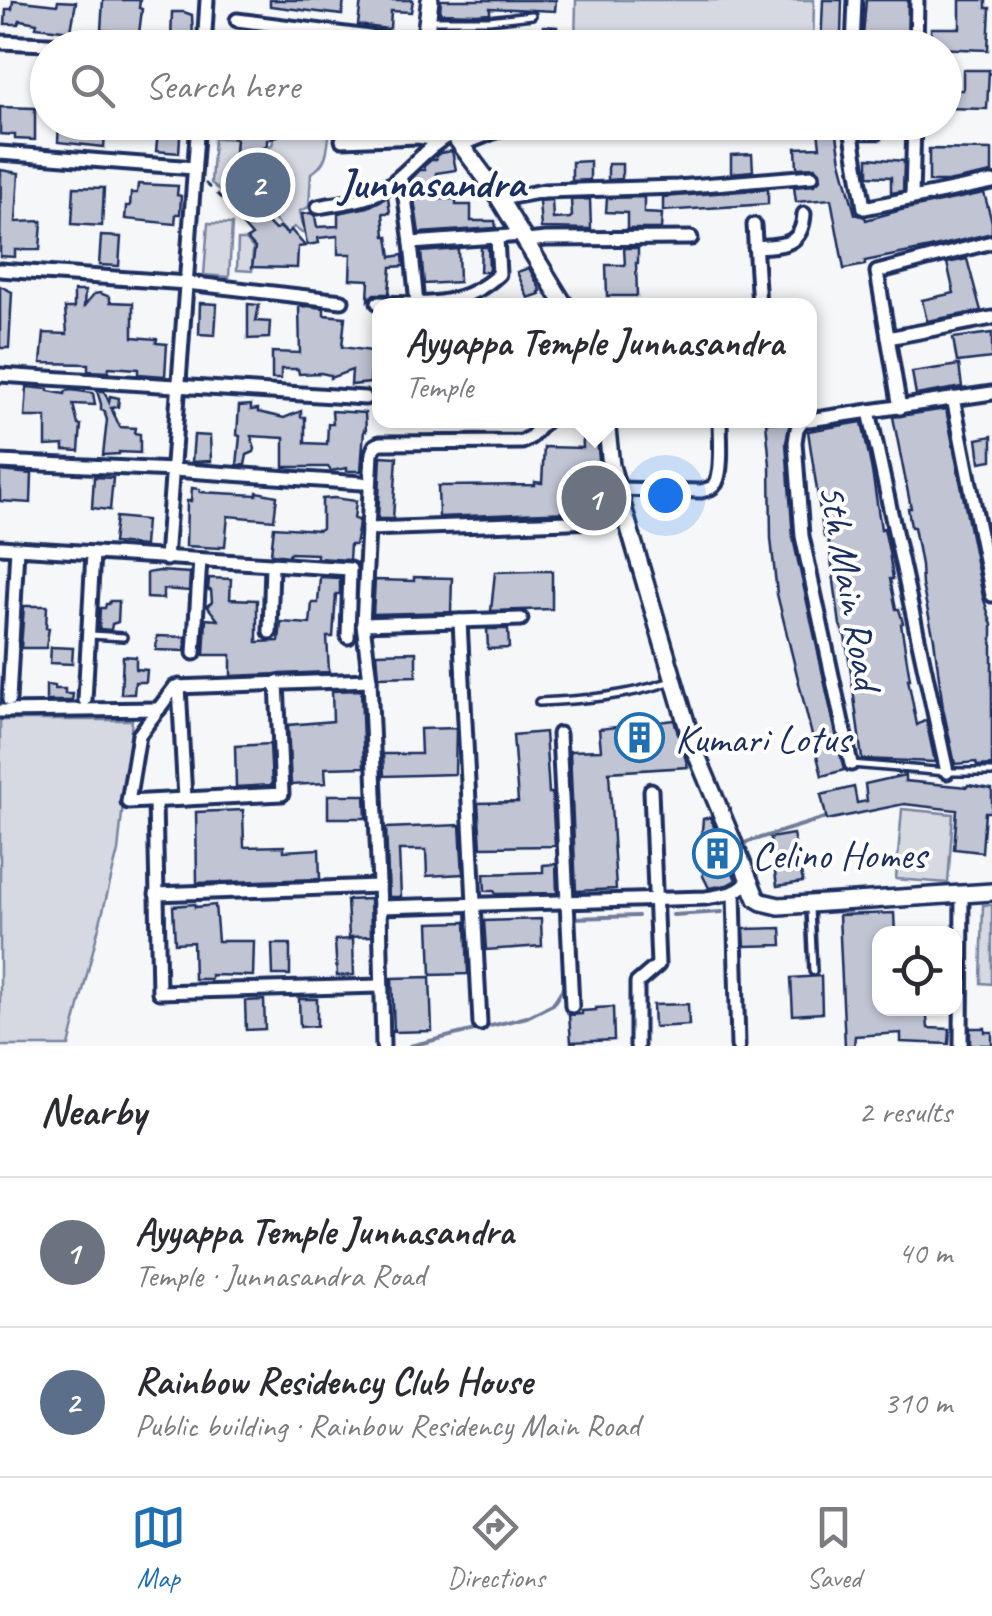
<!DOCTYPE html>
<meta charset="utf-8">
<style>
body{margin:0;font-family:Caveat,sans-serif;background:#f7f7f7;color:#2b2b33}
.controls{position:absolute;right:30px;bottom:30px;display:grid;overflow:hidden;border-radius:20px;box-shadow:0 2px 8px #0004}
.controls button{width:90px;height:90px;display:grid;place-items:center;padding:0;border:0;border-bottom:2px solid #e1e1e2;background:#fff;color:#2b2b33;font:50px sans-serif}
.you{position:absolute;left:665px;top:495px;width:35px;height:35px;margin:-25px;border:8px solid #fff;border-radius:50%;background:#1a73e8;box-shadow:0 0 0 15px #1a73e833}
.badge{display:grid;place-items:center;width:65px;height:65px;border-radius:50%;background:#1f6fb2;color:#fff;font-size:32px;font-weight:700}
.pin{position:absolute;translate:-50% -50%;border:5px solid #fff;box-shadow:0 2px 10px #0006}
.popup{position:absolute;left:372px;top:298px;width:445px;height:130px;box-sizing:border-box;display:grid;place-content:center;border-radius:20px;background:#fff;filter:drop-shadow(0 2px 8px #0005);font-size:32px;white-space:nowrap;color:#7c7c81}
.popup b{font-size:38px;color:#2b2b33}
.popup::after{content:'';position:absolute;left:50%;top:100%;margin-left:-20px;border:20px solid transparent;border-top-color:#fff}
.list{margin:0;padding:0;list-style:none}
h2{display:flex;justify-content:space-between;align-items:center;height:130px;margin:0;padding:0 40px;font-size:42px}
h2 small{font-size:32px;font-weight:400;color:#7c7c81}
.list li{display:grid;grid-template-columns:65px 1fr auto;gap:30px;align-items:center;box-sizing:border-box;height:150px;padding:0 40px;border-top:2px solid #e1e1e2}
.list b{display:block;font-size:38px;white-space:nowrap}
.list p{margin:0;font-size:32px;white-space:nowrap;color:#7c7c81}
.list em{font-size:32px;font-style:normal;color:#7c7c81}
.icon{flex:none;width:55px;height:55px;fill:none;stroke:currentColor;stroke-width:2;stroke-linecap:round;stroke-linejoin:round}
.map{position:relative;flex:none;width:992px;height:1046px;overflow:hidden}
.search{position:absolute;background:#fff;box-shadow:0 2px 8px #0004;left:30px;right:30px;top:30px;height:110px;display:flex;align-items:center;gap:25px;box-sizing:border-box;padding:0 35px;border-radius:55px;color:#7c7c81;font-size:38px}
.sheet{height:430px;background:#fff}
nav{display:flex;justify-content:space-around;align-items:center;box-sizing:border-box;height:140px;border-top:2px solid #e1e1e2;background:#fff;font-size:28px;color:#7c7c81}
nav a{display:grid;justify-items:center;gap:5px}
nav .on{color:#1f6fb2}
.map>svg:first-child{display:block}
.green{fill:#d6d9e2;stroke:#7884a0;stroke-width:2.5}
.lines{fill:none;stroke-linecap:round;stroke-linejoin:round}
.stream{stroke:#707c99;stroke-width:4}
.building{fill:#c0c4d3;stroke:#1b2f5e;stroke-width:2.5}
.lane-casing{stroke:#1b2f5e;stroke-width:12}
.street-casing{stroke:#1b2f5e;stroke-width:19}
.secondary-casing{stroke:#1b2f5e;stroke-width:22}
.path{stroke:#1b2f5e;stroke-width:2.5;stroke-dasharray:8 8;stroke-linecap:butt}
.lane{stroke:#fff;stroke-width:5}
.street{stroke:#fff;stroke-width:11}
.secondary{stroke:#fff;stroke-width:15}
.labels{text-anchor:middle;stroke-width:8;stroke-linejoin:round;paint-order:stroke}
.street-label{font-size:40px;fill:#1b2f5e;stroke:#fff}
.poi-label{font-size:40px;fill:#1b2f5e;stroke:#fff;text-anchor:start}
.neighbourhood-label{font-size:42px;font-weight:bold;fill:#1b2f5e;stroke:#fff}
</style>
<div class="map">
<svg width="992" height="1046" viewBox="0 0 992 1046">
<rect width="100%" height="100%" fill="#f6f7f9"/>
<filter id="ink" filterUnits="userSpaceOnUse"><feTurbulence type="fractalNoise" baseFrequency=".01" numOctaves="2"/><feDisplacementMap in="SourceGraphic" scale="20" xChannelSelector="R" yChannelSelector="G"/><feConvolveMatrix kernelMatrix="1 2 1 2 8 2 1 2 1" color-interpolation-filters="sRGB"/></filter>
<g filter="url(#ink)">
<!-- green -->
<g class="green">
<polygon points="576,0 814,0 813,47 575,47"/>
<path d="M278 123H330C328 141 330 164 311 173L309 207 300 211 304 232 302 233 294 227 287 233C265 209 255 206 259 171L264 168 266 153 273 143 272 127Z"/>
<polygon points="214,138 236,139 234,168 230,168 227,188 221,191 211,183"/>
<polygon points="208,223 232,224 229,277 204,275"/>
<polygon points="238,240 246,240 253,248 252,271 237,270"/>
<polygon points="0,720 132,720 118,851 69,1046 0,1046"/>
<polygon points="902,809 953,814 948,883 896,879"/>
<polygon points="983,905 992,905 992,984 981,983"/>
</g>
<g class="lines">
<!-- stream -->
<g class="stream">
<polyline points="747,842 825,818"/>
<polyline points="673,915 722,912"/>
<polyline points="573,918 638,916"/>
<polyline points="410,1046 527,1017 553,1004 563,988 564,946"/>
</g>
</g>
<!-- building -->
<g class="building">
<polygon points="13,0 57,5 58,1 76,2 71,31 36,27 37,23 20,20 18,24 5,24 6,9 12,9"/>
<polygon points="103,0 140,0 139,8 142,9 139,34 101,30"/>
<polygon points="270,0 344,0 342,15 270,6"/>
<polygon points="361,0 413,0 411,12 391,11 390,28 387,29 358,25"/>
<polygon points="441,0 556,0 555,11 490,8 490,13 477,14 440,13"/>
<polygon points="823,0 842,0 841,35 838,35 838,48 821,48"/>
<polygon points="866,0 908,0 907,48 862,48"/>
<polygon points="960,0 986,0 986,8 990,8 988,50 931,48 931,28 960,28"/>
<polygon points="172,12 184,12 192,15 193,38 190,42 171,42"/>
<polygon points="543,26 557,27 555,48 541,48"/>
<polygon points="496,34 513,35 512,48 495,48"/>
<polygon points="963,70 989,70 987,109 944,108 944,90 963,90"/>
<polygon points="0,107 35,108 35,140 15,139 15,135 0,134"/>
<polygon points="59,122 106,122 104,147 58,142"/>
<polygon points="159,122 181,122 179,153 156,151"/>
<polygon points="233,122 272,122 283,127 288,132 267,140 267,145 261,149 260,165 255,169 253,190 257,189 259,214 275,230 280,227 287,234 291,230 305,246 298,247 297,268 252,267 255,248 247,239 252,236 238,220 243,216 237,209 238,192 228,182 230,168 234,168 236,139 233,138"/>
<polygon points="715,122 730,122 731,137 715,137"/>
<polygon points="817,122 835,122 841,161 855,214 865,217 866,220 901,210 984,193 992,222 992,233 930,248 865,261 865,265 844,269 831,199 796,202 794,187 814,185 821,179 820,172 815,167 797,168 796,148 820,147"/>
<polygon points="860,122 905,122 904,134 881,134 881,140 862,140"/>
<polygon points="929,149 992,150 992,173 947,182 929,182"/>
<polygon points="452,151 456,170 436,173 438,199 456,199 456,205 471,205 471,221 495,221 496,228 419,233 411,179 420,170 425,170 424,166 431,160 436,160 436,156 440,153"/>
<polygon points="752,154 753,171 731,173 731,155"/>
<polygon points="868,158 904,161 903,191 891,193 891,177 868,176"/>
<polygon points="590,161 590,180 572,181 572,162"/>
<polygon points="608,164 622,164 622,179 608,180"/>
<polygon points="1,170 19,173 16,222 42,221 40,250 15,250 15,257 0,256"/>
<polygon points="138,184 178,186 177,195 181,196 180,214 176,214 175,224 125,219 126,206 130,206 131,193 137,193"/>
<polygon points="74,187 104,188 102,226 72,224"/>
<polygon points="768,189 768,204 663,211 663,197"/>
<polygon points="388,197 390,213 383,213 385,236 388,236 391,257 403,255 404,266 391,267 389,294 374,294 368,300 369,280 350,279 351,254 338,254 338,236 318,238 319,243 307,245 302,214 311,213 315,216 317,227 338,226 338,213 368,207"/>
<polygon points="644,197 644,213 662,214 661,229 627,229 627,213 606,212 607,198"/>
<polygon points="590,199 591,229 541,228 539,201 552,200 553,219 570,218 572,216 571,200"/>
<polygon points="101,236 121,237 119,266 99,265"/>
<polygon points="481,247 488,247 489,270 486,272 480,272"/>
<polygon points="624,248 638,248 638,263 636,263 637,296 607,296 606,265 625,265"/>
<polygon points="458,249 459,282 424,284 421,252"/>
<polygon points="967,259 981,311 927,321 922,300 954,293 947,263"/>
<polygon points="529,268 541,291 539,292 540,294 528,298 517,272"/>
<polygon points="0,286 12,292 9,348 0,348"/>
<polygon points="74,291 85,291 84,306 94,294 100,293 110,297 110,302 133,303 133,337 157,339 156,343 167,344 165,376 138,374 138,369 109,367 108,372 88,371 88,364 41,363 44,333 67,334 65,308 74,308"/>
<polygon points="200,303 217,304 215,335 199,334"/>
<polygon points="248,304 259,305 256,321 270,322 269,338 248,339"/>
<polygon points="307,306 324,308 324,315 345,317 342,347 372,351 370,383 351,385 352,370 330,378 330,375 321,373 299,374 298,369 281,369 281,379 272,379 272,352 300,353 299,307"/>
<polygon points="992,333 992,358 957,362 953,338"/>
<polygon points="959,365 962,387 916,395 912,372"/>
<polygon points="27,387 48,389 48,391 65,394 66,391 71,390 93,393 95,405 73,404 78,425 81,425 79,451 64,450 64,445 46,446 46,417 25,417"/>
<polygon points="97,391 104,391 109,402 110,396 119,398 118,407 111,408 120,427 135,428 134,433 140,434 140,453 119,452 119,454 103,455 107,420 104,411 101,410 101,404"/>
<polygon points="251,405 251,410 258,409 258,412 284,418 301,411 301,417 305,417 305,443 327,444 328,424 333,424 332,411 365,413 366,431 364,430 361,471 347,471 347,468 331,471 328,467 284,467 284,438 251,436 255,449 254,452 247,455 245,465 237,465 240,436 237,435 239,406"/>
<polygon points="946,409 983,597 992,625 992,765 977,766 976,762 955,764 943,708 934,639 922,585 921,565 914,527 911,527 908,508 911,508 893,417"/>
<polygon points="582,420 595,420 602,488 606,488 606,508 574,507 573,512 439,517 438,486 535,485 535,482 542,483 544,447 583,448"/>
<polygon points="766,422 790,423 786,443 793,538 844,770 822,776 777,594 771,539 770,465"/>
<polygon points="862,422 872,471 881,529 884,528 889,552 893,579 890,579 896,609 899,609 903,623 901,624 910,679 908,679 917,725 926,720 935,762 862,759 850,666 845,636 840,625 828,537 824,537 808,431"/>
<polygon points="194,435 210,436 211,461 192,462"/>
<polygon points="992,436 992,460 980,462 977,439"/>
<polygon points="381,456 397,457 393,519 378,519"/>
<polygon points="0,471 32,474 31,503 0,501"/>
<polygon points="94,477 113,478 110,510 92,508"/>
<polygon points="192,488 200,489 200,492 257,495 257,492 277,496 274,520 228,516 225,546 220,546 220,548 186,546 187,501 191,501"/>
<polygon points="334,498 356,501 354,519 359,520 358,530 355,545 350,545 349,560 317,558 317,554 290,553 289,556 271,554 274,527 319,530 322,528 322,499"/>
<polygon points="116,517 146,520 144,546 113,543"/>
<polygon points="159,571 190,573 189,591 163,589 163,599 147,598 147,573"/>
<polygon points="532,571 552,571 552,609 491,611 495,572"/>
<polygon points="320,577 340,578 340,594 336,594 333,637 327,637 329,672 231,676 231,655 204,655 206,619 218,620 207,606 212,602 211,590 208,590 209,578 231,579 230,599 257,600 257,642 279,641 281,622 310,624 312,603 318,603"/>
<polygon points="414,577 452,578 451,612 373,614 375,580 414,581"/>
<polygon points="110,601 119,601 118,622 112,624 111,630 99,629 100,608 105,608 106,604 109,604"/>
<polygon points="24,606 47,606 46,628 49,628 46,648 21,648"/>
<polygon points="487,629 508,629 509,648 488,649"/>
<polygon points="157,636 186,637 185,651 156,650"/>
<polygon points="51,647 73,648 72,664 50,663"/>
<polygon points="416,652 416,676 379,677 377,653"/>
<polygon points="123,656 136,657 136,669 147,670 146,682 135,682 134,694 121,694"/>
<polygon points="46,685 55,686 55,689 65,689 65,694 73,694 72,701 46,701"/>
<polygon points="361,690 364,767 325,768 326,783 291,785 288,725 333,721 332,691"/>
<polygon points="674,720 688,767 609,772 616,889 576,891 570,751 601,750 599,729"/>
<polygon points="456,728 455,774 384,776 383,754 421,754 420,729"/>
<polygon points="545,732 549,793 552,793 555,846 481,847 478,803 518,802 513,735"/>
<polygon points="270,744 272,785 236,787 235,746"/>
<polygon points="905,775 905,781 967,787 968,785 992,789 992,812 985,812 982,852 954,849 957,810 904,804 827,820 821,795 854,787 857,803 867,801 865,784"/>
<polygon points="328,795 365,795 366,818 328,818"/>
<polygon points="243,810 244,847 284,846 284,851 319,849 320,879 197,883 196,812"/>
<polygon points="710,817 736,880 727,885 709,888 703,876 703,864 711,860 701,842 703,819"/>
<polygon points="460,825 463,874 427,876 426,850 399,850 401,897 389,897 386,828"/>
<polygon points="793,834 803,882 777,886 770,838"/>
<polygon points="556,864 557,893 496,894 494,891 485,891 484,874 543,872 543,865"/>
<polygon points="370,899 371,936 349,937 347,900"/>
<polygon points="195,904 195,907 215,905 218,941 254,941 253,976 211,975 211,979 194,979 193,942 175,943 173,906"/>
<polygon points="894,913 895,934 880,934 880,1008 926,1008 928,1028 950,1029 949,1044 901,1042 901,1033 855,1036 854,1046 845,1046 839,915"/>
<polygon points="541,919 542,946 486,950 484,921"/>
<polygon points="466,922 468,974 431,975 429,923"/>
<polygon points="781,928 782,945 745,946 744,929"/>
<polygon points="353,939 354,975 337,976 335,940"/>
<polygon points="272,944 290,944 290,975 273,975"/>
<polygon points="821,976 822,1013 793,1015 791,978"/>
<polygon points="430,977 432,1031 394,1032 392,978"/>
<polygon points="299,999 317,999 317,1026 300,1027"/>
<polygon points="264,1000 265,1029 246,1030 245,1001"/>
<polygon points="688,1004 689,1025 654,1027 653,1005"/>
<polygon points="613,1007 614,1040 571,1042 569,1015 582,1014 582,1011 596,1010 596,1008"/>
<polygon points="970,1028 985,1028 985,1032 992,1032 992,1045 970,1045"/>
</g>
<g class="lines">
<defs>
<g id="lane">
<polyline points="430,20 489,20 532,15"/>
<polyline points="91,635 123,637"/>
<path d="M539 702C584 700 626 696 669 682"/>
<polyline points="851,764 947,772 992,772"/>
<polyline points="810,909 813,971"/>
</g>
<g id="street">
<polyline points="237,20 424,44"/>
<polyline points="0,42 139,48"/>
<polyline points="204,48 207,0"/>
<polyline points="853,48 855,0"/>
<polyline points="916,48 917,0"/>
<polyline points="850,122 864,208 992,182"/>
<polyline points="342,140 418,137 438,140"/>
<path d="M462 145C476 138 502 131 512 122"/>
<polyline points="0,153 194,168"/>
<polyline points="400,177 404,190 411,243"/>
<polyline points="912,197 914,122"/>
<polyline points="500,199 544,191 678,187 812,176"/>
<path d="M318 207C338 203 361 202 379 192 407 176 423 148 453 133"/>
<polyline points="754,225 759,306"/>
<polyline points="527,241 546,239 691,238"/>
<path d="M755 247C782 245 802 247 804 214"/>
<polyline points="0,270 187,283 342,301"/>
<path d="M378 303C424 304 463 308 499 274L497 238"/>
<polyline points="417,304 411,243 523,235"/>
<polyline points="888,338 992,318"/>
<polyline points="0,375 365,398"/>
<polyline points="953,398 992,595"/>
<polyline points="900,408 877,272 992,242"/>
<polyline points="869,411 947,772"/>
<polyline points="806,420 802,421 797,429 795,442 802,536 851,764"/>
<polyline points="809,420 992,393"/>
<polyline points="0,462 173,470 362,483"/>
<path d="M617 489 701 491C708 489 712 489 716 483 723 471 720 435 720 420"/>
<polyline points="368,529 626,520"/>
<polyline points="0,547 350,569 348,637"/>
<polyline points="166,559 198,122"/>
<polyline points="460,621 480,1024"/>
<polyline points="363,624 521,619"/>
<polyline points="270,632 272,565"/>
<polyline points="194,653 200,560"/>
<polyline points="277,682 282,794 128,802 139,735 175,687 370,680"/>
<polyline points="179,686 185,799"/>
<polyline points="9,700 17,548"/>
<polyline points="85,700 93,553"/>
<polyline points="0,711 159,709"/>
<polyline points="559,734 572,1006"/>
<polyline points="155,801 159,992 380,986"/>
<polyline points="734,893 738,1046"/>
<polyline points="156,894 379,886"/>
<polyline points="380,907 370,680 363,624 372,453 375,446 380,443 522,442 531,437 546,420"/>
<path d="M383 1046 380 907 706 898C722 895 740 895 748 880"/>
<polyline points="637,1046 637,983 658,965 651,790"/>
<polyline points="961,1046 962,893"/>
</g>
<g id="secondary">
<polyline points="424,48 430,0"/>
<polyline points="444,122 491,185 565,306"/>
<polyline points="606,420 611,466 693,746 757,899 762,902 779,906 992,892"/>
</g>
</defs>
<!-- lane casing -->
<use href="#lane" class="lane-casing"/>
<!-- street casing -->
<use href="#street" class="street-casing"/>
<!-- secondary casing -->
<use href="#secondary" class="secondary-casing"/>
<!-- path -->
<g class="path">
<polyline points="209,132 234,131"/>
<polyline points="205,183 223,199 237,202"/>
</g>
<!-- lane -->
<use href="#lane" class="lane"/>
<!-- street -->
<use href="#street" class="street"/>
<!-- secondary -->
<use href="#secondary" class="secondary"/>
</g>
</g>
<!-- icons -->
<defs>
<symbol id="building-ring" viewBox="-11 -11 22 22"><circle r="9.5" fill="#fff" stroke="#1f6fb2" stroke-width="1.5"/><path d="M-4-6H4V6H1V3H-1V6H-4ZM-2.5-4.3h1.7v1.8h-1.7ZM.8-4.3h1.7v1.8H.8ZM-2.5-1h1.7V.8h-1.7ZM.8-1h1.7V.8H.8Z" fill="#1f6fb2"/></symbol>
</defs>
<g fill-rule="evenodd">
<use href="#building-ring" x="612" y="710" width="55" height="55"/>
<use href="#building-ring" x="690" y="826" width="55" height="55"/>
</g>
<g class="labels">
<!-- street labels -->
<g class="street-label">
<text transform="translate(851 586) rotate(80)" y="14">5th Main Road</text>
</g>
<!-- poi labels -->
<g class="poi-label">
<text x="675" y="752">Kumari Lotus</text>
<text x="752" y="868">Celino Homes</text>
</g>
<!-- neighbourhood labels -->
<g class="neighbourhood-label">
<text x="432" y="197">Junnasandra</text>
</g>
</g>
</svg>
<div class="controls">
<button><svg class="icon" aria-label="locate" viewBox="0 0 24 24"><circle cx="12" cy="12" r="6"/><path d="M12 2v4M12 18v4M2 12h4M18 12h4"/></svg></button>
</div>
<div class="you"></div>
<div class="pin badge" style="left:594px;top:498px;background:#6b7280">1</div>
<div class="popup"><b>Ayyappa Temple Junnasandra</b>Temple</div>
<div class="pin badge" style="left:258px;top:185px;background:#5c6f8a">2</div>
<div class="search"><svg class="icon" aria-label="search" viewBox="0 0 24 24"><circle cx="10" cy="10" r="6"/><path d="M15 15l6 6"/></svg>Search here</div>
</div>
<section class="sheet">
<h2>Nearby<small>2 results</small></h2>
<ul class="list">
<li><span class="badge" style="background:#6b7280">1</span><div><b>Ayyappa Temple Junnasandra</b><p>Temple · Junnasandra Road</p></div><em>40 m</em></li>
<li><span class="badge" style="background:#5c6f8a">2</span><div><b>Rainbow Residency Club House</b><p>Public building · Rainbow Residency Main Road</p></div><em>310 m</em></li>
</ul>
</section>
<nav>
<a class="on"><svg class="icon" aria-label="map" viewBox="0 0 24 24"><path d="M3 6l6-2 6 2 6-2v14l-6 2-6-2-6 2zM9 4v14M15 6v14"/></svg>Map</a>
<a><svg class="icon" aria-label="directions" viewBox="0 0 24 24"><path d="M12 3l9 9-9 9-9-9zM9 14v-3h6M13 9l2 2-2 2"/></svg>Directions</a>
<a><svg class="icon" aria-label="saved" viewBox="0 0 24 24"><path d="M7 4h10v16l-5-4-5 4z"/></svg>Saved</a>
</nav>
